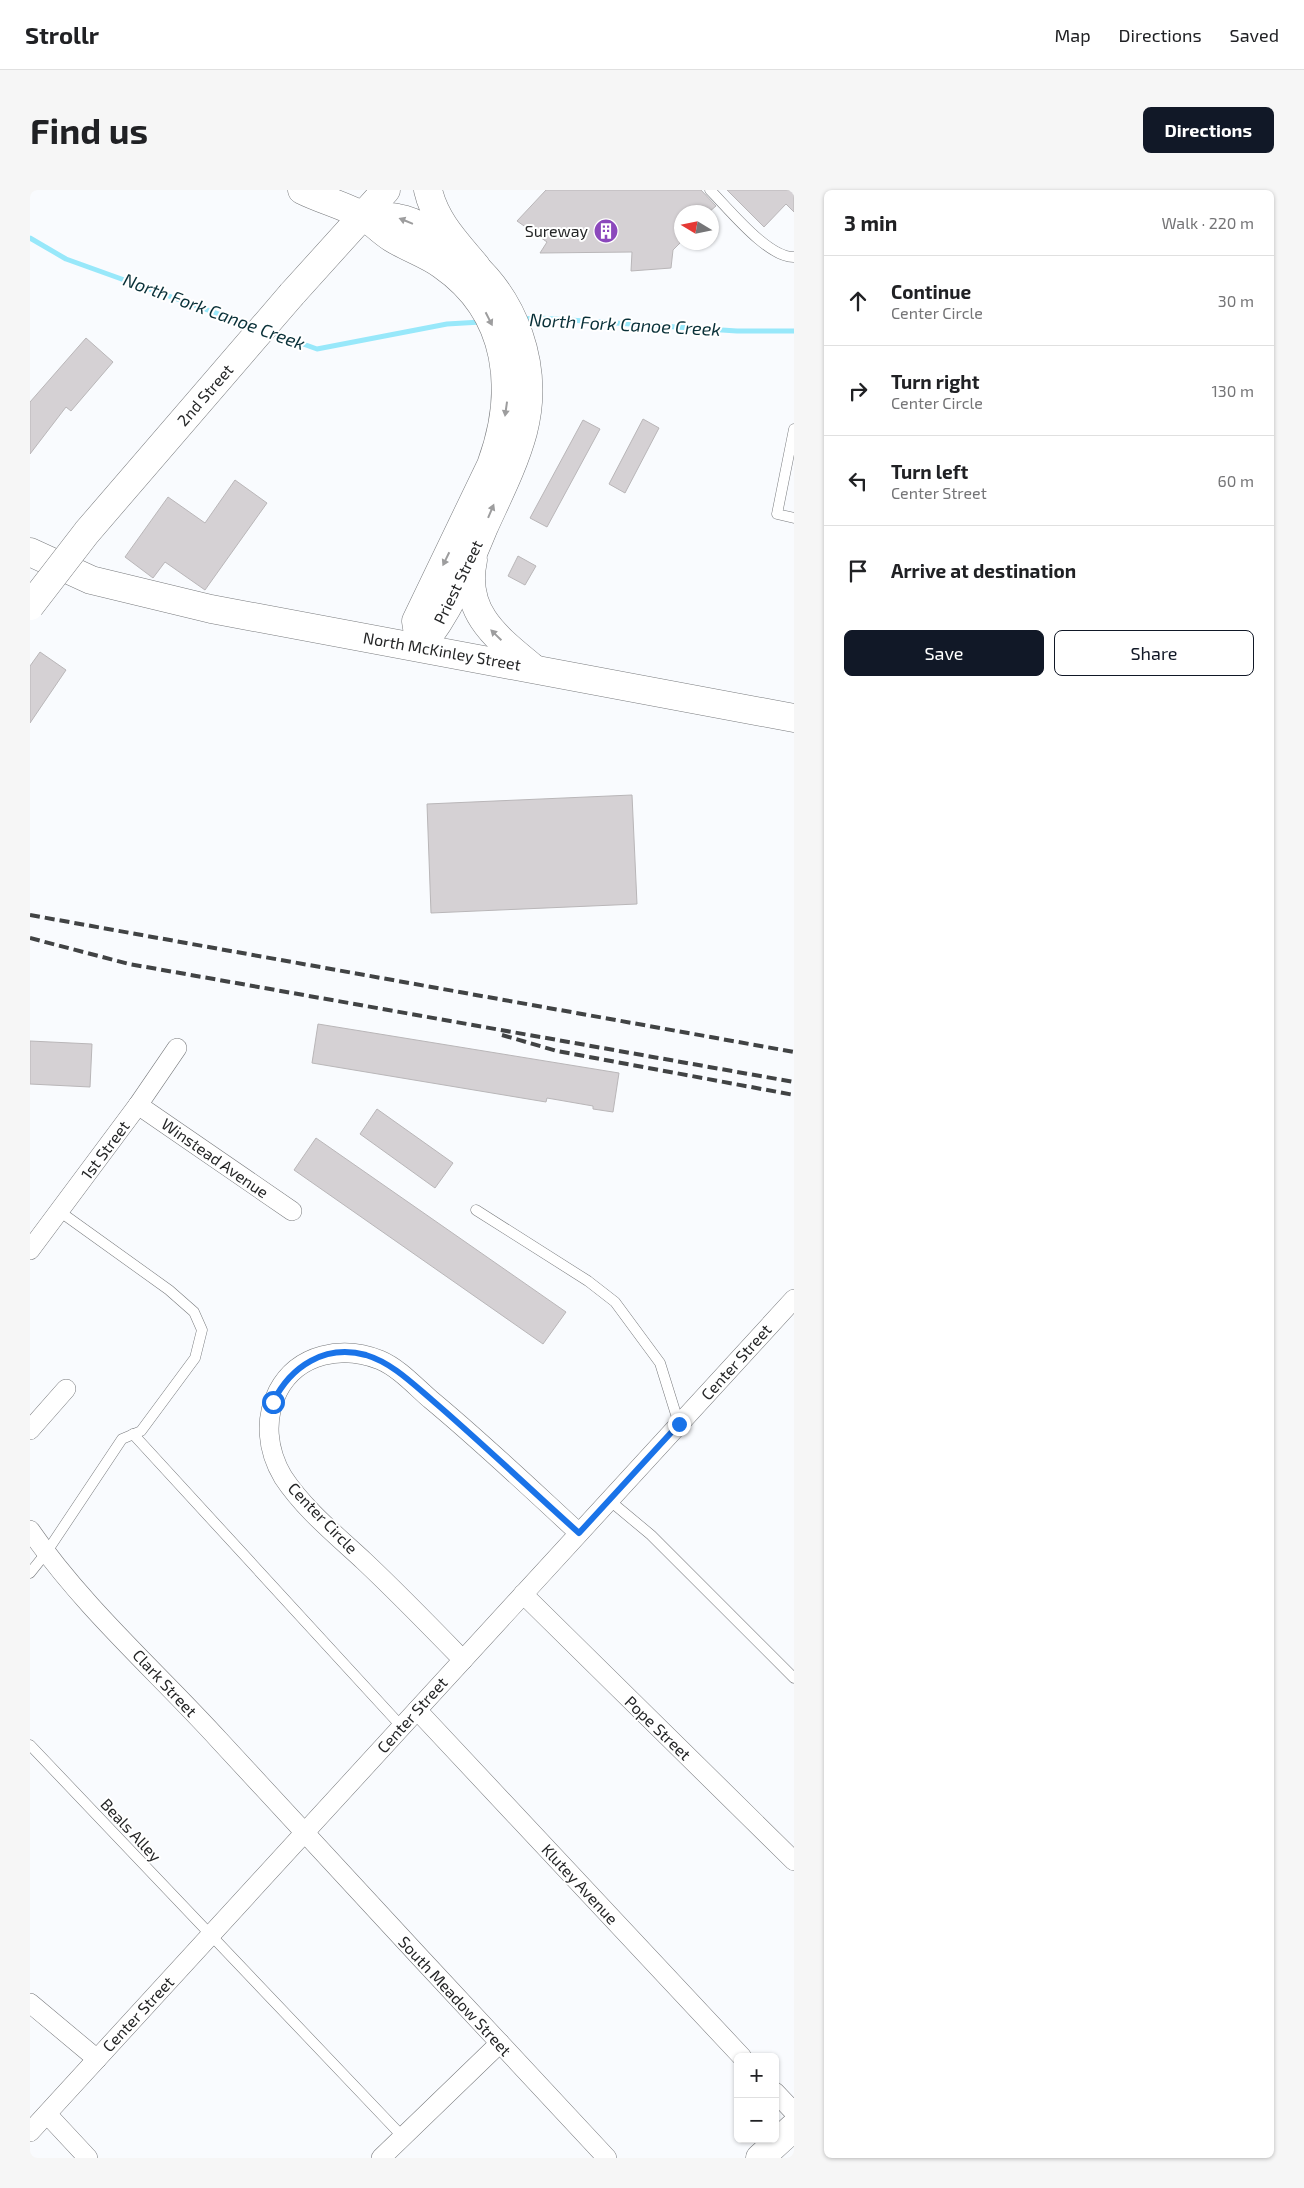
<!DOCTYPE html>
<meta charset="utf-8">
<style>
body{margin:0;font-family:"Exo 2",sans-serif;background:#f6f6f6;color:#202124}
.controls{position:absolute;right:15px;bottom:15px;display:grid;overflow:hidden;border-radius:8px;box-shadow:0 1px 4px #0004}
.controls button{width:45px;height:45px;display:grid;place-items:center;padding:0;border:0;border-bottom:1px solid #e0e0e0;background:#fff;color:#202124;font:25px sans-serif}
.compass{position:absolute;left:644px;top:15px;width:45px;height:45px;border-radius:50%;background:#fff;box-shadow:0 1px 4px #0004;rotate:280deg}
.stop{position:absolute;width:15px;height:15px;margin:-11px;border:4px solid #1a73e8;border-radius:50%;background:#fff}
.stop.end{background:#1a73e8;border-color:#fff;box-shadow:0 1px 5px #0008}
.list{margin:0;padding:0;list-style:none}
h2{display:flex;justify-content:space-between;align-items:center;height:65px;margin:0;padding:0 20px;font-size:21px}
h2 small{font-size:16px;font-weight:400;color:#757577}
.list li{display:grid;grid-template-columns:32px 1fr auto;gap:15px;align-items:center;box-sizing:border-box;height:90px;padding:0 20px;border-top:1px solid #e0e0e0}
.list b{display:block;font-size:19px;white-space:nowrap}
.list p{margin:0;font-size:16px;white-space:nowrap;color:#757577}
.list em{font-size:16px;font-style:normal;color:#757577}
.actions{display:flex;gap:10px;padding:15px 20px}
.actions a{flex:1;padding:11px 0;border:1px solid #111827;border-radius:8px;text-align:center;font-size:18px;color:#111827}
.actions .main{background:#111827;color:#fff}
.icon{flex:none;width:28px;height:28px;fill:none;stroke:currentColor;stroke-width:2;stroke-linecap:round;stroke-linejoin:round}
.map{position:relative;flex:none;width:764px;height:1968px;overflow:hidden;border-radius:8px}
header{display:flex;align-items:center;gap:30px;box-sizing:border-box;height:70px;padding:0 25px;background:#fff;border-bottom:1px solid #e0e0e0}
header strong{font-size:24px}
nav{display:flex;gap:28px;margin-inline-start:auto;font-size:18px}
.intro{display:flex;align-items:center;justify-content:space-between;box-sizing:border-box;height:120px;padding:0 30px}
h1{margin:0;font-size:35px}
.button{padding:12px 22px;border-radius:8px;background:#111827;color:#fff;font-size:18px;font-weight:700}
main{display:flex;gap:30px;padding:0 30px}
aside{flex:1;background:#fff;border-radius:8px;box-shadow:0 1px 4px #0004}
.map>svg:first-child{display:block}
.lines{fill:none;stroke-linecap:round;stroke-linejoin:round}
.stream{stroke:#98e8fa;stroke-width:5}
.building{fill:#d5d1d4;stroke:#b9b6b8}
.lane-casing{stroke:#787a7d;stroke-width:11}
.street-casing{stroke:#787a7d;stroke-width:20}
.secondary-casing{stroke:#787a7d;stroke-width:29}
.primary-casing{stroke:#787a7d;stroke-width:29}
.lane{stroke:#fff;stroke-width:10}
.street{stroke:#fff;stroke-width:19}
.secondary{stroke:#fff;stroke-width:28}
.primary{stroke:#fff;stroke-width:28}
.rail{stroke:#414344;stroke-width:4;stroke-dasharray:10 5;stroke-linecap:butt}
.primary-bridge-casing{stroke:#787a7d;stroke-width:29;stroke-linecap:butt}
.primary-bridge{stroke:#fff;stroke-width:28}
.oneway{fill:#9d9d9e}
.route{stroke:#1a73e8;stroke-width:6}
.labels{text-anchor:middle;stroke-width:4;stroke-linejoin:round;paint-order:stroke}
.poi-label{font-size:16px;fill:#252627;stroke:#fff;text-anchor:end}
.street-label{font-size:16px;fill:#252627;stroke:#fff}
.water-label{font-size:18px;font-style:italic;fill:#093038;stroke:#fff}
</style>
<header>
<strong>Strollr</strong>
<nav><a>Map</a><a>Directions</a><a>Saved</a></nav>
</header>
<div class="intro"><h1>Find us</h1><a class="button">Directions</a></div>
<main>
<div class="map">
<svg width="764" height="1968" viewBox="0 0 764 1968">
<rect width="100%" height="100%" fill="#f9fbfe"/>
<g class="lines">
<!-- stream -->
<g class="stream">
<polyline points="0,48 36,69 222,136"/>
<polyline points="492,129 509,128 707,141 764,141"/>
<polyline points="240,142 287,159 417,134 451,132"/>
</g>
</g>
<!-- building -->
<g class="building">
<polygon points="516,0 671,0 686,16 679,22 652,22 652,51 643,60 641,78 601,81 602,62 510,63 517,52 487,31"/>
<polygon points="697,0 764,0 764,22 756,14 734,37"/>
<polygon points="56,148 83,172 41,221 36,217 0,264 0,212"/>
<polygon points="613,229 629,238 595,303 579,294"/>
<polygon points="553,230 570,239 517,337 500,328"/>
<polygon points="205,290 237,313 175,400 135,372 123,388 95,367 138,307 175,333"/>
<polygon points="488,366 506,376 495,395 478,386"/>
<polygon points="10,462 36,480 0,533 0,476"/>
<polygon points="602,605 607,714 401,723 397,614"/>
<polygon points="288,834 589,883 583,922 563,919 563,916 517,908 516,912 282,873"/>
<polygon points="0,851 62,854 60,897 0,894"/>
<polygon points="347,919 423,973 405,998 330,944"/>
<polygon points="286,948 536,1122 513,1154 264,980"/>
</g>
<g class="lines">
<defs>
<g id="lane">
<path d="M680 0C699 19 738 68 764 67"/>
<polyline points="764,239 747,324 764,328"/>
<polyline points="446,1020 558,1091 585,1112 630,1173 649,1234"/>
<polyline points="103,1244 372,1537"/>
<polyline points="579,1310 621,1345 764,1488"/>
<polyline points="0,1383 16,1363 92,1249 111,1241 165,1168 172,1140 164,1122 139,1100 29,1021"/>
<polyline points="0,1555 373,1947"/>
</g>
<g id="street">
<polyline points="108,915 262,1021"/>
<polyline points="0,1060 108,915 147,858"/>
<polyline points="0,1240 36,1199"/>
<path d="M0 1340C52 1416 127 1482 189 1550 318 1690 447 1829 577 1968"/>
<polyline points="493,1404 764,1671"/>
<path d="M433 1470C400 1436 368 1403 334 1371 306 1345 274 1319 253 1287 237 1260 234 1229 248 1201 268 1163 313 1155 350 1170 369 1178 385 1196 400 1209 452 1252 500 1298 549 1343"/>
<polyline points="387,1520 712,1867"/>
<polyline points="0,1813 67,1869"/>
<polyline points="745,1902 764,1922"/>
<polyline points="17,1924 58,1968"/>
<polyline points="0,1942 764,1109"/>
<polyline points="351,1968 470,1853"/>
</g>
<g id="secondary">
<path d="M272 0C292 10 316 16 335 27 344 33 352 42 362 48 378 58 397 64 412 75 481 123 488 202 461 275L386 431 390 457"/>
<path d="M334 27C345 27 357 26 368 28 390 31 416 53 433 66 485 107 510 177 493 242 484 275 468 306 454 337 437 378 419 423 390 457"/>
<polyline points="0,362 61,390 181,419 764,528"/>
<path d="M443 370C432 422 466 447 502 477"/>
<polyline points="730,1968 764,1937"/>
</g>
<g id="primary">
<path d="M398 0C405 31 426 52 446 76"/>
<polyline points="262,104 356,0"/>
</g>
</defs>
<!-- lane casing -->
<use href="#lane" class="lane-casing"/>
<!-- street casing -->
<use href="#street" class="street-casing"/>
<!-- secondary casing -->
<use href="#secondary" class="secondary-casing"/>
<!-- primary casing -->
<use href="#primary" class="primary-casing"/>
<!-- lane -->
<use href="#lane" class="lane"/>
<!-- street -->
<use href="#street" class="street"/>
<!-- secondary -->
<use href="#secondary" class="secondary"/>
<!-- primary -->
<use href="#primary" class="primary"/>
<!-- rail -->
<g class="rail">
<polyline points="0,725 764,862"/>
<polyline points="0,748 99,774 764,892"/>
<polyline points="472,845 527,861 764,905"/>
</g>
<defs>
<polyline id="primary-bridge" points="0,416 57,342 262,104"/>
</defs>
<!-- primary-bridge casing -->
<use href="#primary-bridge" class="primary-bridge-casing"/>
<!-- primary-bridge -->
<use href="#primary-bridge" class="primary-bridge"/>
</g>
<!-- one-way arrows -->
<defs><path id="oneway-solid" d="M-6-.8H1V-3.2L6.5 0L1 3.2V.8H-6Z" transform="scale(1.25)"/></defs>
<g class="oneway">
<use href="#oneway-solid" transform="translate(376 31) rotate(-158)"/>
<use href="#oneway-solid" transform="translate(459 129) rotate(63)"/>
<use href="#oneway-solid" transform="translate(476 219) rotate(98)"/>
<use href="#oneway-solid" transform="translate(461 321) rotate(-67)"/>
<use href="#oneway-solid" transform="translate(416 369) rotate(116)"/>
<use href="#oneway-solid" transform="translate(466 445) rotate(-136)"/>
</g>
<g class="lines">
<!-- route -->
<path class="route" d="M243 1212C261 1176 295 1154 336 1165 362 1173 382 1193 402 1210 452 1253 500 1299 549 1343L649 1234"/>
</g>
<!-- icons -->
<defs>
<symbol id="building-disc" viewBox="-11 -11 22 22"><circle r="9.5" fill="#8b48bc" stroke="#fff"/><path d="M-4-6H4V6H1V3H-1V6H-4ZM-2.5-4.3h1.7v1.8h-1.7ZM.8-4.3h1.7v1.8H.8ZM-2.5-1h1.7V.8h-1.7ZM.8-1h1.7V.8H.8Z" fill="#fff"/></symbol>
</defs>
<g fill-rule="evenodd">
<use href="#building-disc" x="562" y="27" width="28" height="28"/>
</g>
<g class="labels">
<!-- poi labels -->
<g class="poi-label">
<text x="558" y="47">Sureway</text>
</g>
<!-- street labels -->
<g class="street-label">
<text transform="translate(175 205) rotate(-49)" y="6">2nd Street</text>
<text transform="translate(428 392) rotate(-64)" y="6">Priest Street</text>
<text transform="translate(412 461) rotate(10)" y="6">North McKinley Street</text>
<text transform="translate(75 960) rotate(-53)" y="6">1st Street</text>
<text transform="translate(185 968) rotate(35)" y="6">Winstead Avenue</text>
<text transform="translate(706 1172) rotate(-48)" y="6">Center Street</text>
<text transform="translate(293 1328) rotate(46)" y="6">Center Circle</text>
<text transform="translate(135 1493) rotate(47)" y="6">Clark Street</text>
<text transform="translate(382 1525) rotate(-48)" y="6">Center Street</text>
<text transform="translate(628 1538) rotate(44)" y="6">Pope Street</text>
<text transform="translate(101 1640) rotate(47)" y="6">Beals Alley</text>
<text transform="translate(550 1694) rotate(47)" y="6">Klutey Avenue</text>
<text transform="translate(425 1806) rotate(47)" y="6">South Meadow Street</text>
<text transform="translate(108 1824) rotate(-47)" y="6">Center Street</text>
</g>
<!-- water labels -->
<g class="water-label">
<text transform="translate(184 122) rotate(20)" y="6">North Fork Canoe Creek</text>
<text transform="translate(595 135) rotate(3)" y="6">North Fork Canoe Creek</text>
</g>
</g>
</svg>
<div class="controls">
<button>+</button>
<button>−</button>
</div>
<svg class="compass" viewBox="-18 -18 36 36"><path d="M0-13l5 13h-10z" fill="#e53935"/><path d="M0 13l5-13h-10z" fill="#757577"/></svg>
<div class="stop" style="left:243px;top:1212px"></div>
<div class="stop end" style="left:649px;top:1234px"></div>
</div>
<aside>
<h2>3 min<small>Walk · 220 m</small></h2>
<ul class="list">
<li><svg class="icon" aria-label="ahead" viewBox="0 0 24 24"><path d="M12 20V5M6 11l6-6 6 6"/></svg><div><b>Continue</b><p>Center Circle</p></div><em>30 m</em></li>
<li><svg class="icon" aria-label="right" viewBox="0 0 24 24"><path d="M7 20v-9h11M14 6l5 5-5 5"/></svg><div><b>Turn right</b><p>Center Circle</p></div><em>130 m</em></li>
<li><svg class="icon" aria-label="left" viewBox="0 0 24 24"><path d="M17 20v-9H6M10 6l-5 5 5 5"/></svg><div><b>Turn left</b><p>Center Street</p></div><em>60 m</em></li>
<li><svg class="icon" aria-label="arrive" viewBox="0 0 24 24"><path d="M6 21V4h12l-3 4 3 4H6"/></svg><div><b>Arrive at destination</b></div></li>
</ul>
<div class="actions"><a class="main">Save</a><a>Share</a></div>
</aside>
</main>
